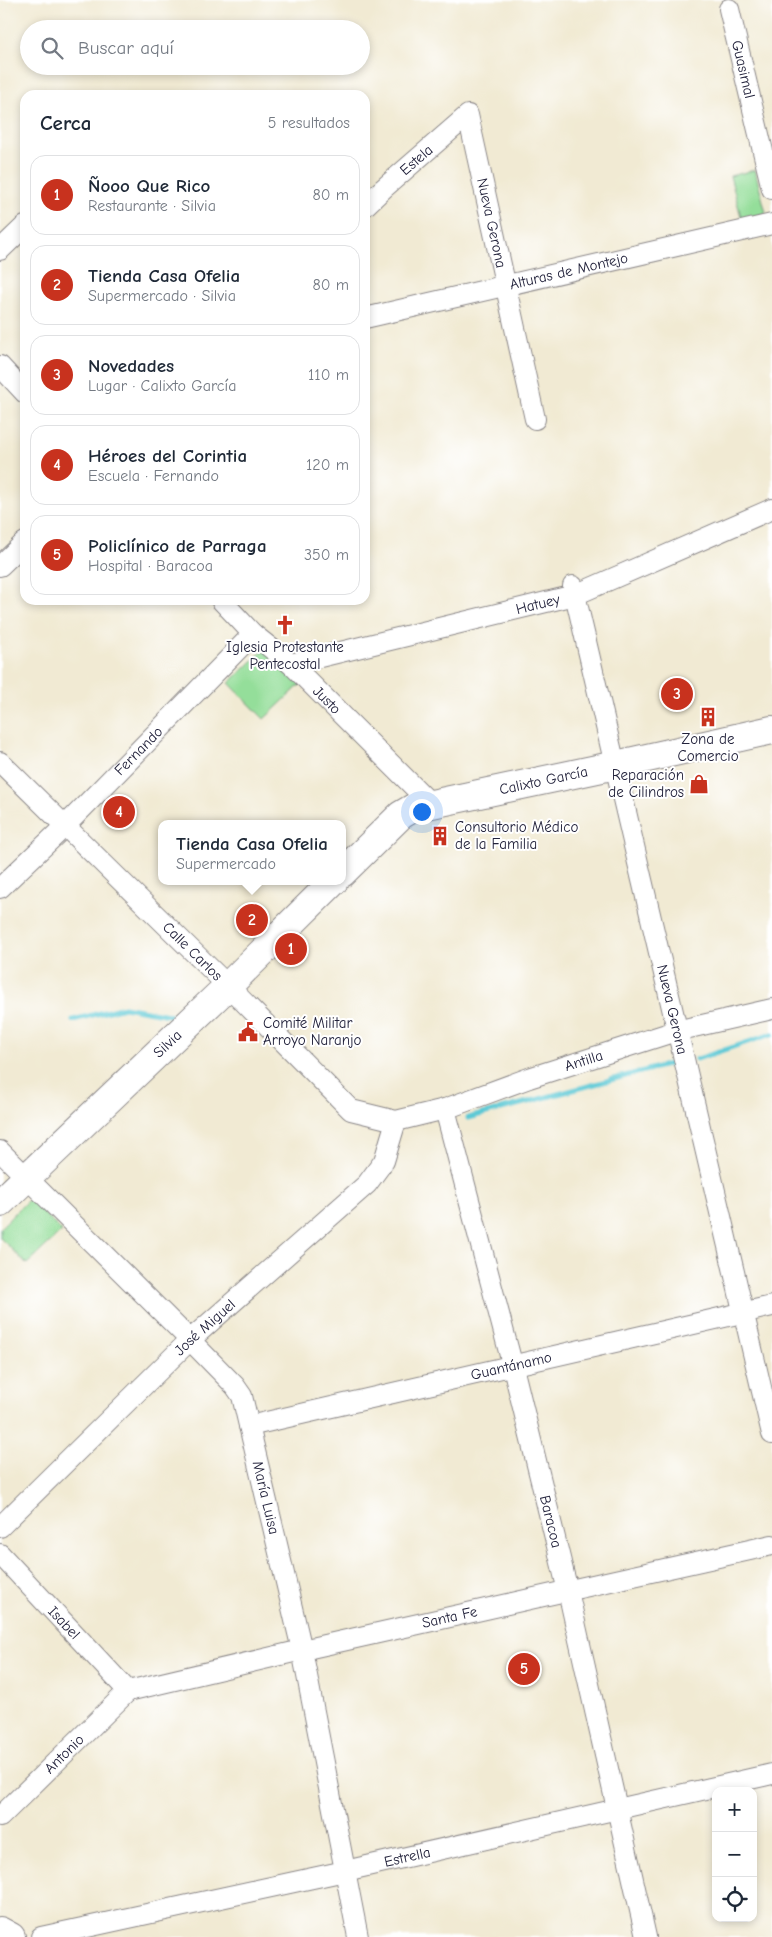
<!DOCTYPE html>
<html lang="es">
<meta charset="utf-8">
<style>
body{margin:0;font-family:"Comic Neue",sans-serif;background:#f2f2f3;color:#1f2937}
.controls{position:absolute;right:15px;bottom:15px;display:grid;overflow:hidden;border-radius:10px;box-shadow:0 2px 8px #0003}
.controls button{width:45px;height:45px;display:grid;place-items:center;padding:0;border:0;border-bottom:1px solid #e0e1e3;background:#fff;color:#1f2937;font:25px sans-serif}
.you{position:absolute;left:421px;top:811px;width:18px;height:18px;margin:-12px;border:4px solid #fff;border-radius:50%;background:#1a73e8;box-shadow:0 0 0 8px #1a73e833}
.badge{display:grid;place-items:center;width:32px;height:32px;border-radius:50%;background:#c8321e;color:#fff;font-size:16px;font-weight:700}
.pin{position:absolute;translate:-50% -50%;border:2px solid #fff;box-shadow:0 1px 5px #0006}
.popup{position:absolute;left:158px;top:820px;width:188px;height:65px;box-sizing:border-box;display:grid;place-content:center;border-radius:10px;background:#fff;filter:drop-shadow(0 1px 4px #0005);font-size:16px;white-space:nowrap;color:#747a83}
.popup b{font-size:19px;color:#1f2937}
.popup::after{content:'';position:absolute;left:50%;top:100%;margin-left:-10px;border:10px solid transparent;border-top-color:#fff}
.list{margin:0;padding:0;list-style:none}
h2{display:flex;justify-content:space-between;align-items:center;height:65px;margin:0;padding:0 20px;font-size:21px}
h2 small{font-size:16px;font-weight:400;color:#747a83}
.list li{display:grid;grid-template-columns:32px 1fr auto;gap:15px;align-items:center;box-sizing:border-box;height:80px;margin:0 10px 10px;padding:0 10px;border:1px solid #e0e1e3;border-radius:15px}
.list b{display:block;font-size:19px;white-space:nowrap}
.list p{margin:0;font-size:16px;white-space:nowrap;color:#747a83}
.list em{font-size:16px;font-style:normal;color:#747a83}
.icon{flex:none;width:28px;height:28px;fill:none;stroke:currentColor;stroke-width:2;stroke-linecap:round;stroke-linejoin:round}
.map{position:relative;flex:none;width:772px;height:1937px;overflow:hidden}
.search{position:absolute;background:#fff;box-shadow:0 2px 8px #0003;left:20px;top:20px;width:350px;height:55px;display:flex;align-items:center;gap:12px;box-sizing:border-box;padding:0 18px;border-radius:28px;color:#747a83;font-size:19px}
.panel{position:absolute;background:#fff;box-shadow:0 2px 8px #0003;left:20px;top:90px;width:350px;height:515px;border-radius:15px}
.map>svg:first-child{display:block}
.green{fill:#94de9a;stroke:#5b806a}
.lines{fill:none;stroke-linecap:round;stroke-linejoin:round}
.stream{stroke:#5dc9d5;stroke-width:5}
.street-casing{stroke:#8a8687;stroke-width:22}
.secondary-casing{stroke:#8a8687;stroke-width:30}
.street{stroke:#fff;stroke-width:20}
.secondary{stroke:#fff;stroke-width:28}
.labels{text-anchor:middle;stroke-width:4;stroke-linejoin:round;paint-order:stroke}
.street-label{font-size:15px;fill:#22223b;stroke:#fff}
.poi-label{font-size:15px;fill:#22223b;stroke:#fff}
</style>
<div class="map">
<svg width="772" height="1937" viewBox="0 0 772 1937">
<rect width="100%" height="100%" fill="#fff"/>
<filter id="ink" filterUnits="userSpaceOnUse"><feTurbulence type="fractalNoise" baseFrequency=".02" numOctaves="2"/><feDisplacementMap in="SourceGraphic" scale="10" xChannelSelector="R" yChannelSelector="G"/><feConvolveMatrix kernelMatrix="1 2 1 2 8 2 1 2 1" color-interpolation-filters="sRGB"/></filter>
<filter id="wash" filterUnits="userSpaceOnUse"><feTurbulence type="fractalNoise" baseFrequency=".0096" numOctaves="4" result="noise"/><feDisplacementMap in="SourceGraphic" scale="20" xChannelSelector="R" yChannelSelector="G"/><feGaussianBlur stdDeviation="1.12" result="paint"/><feColorMatrix in="noise" values="0 0 0 0 0 0 0 0 0 0 0 0 0 0 0 0 0 1.4 0 .05"/><feComposite in="paint" operator="in"/></filter>
<g filter="url(#wash)">
<rect width="100%" height="100%" fill="#f1ead3"/>
<!-- green -->
<g class="green">
<polygon points="755,170 766,213 742,220 730,176"/>
<polygon points="266,648 301,684 264,719 229,683"/>
<polygon points="29,1199 62,1231 27,1264 0,1238 0,1228"/>
</g>
<g class="lines">
<!-- stream -->
<g class="stream">
<polyline points="73,1020 124,1007 169,1015 178,1021"/>
<polyline points="697,1059 772,1034"/>
<polyline points="468,1118 670,1064"/>
</g>
</g>
</g>
<g filter="url(#ink)">
<g class="lines">
<defs>
<g id="street">
<path id="s1" d="M729 9 772 189"/>
<path id="s2" d="M365 206 384 188 468 115 535 419"/>
<polyline points="0,250 25,226"/>
<path id="s3" d="M365 318 772 224"/>
<polyline points="0,366 25,393"/>
<polyline points="0,566 25,542"/>
<path id="s4" d="M573 586 772 1434"/>
<path id="s5" d="M221 600 253 634 291 664 431 804"/>
<path id="s6" d="M291 664 575 595 772 509"/>
<path id="s7" d="M0 762 228 986 351 1110 396 1121 445 1109 529 1078 676 1031 772 1009"/>
<path id="s8" d="M0 888 65 826 253 634"/>
<path id="s9" d="M445 1109 513 1367 568 1591 646 1937"/>
<path id="s10" d="M0 1151 190 1340 235 1386 242 1396 302 1650 358 1937"/>
<path id="s11" d="M249 1426 772 1306"/>
<path id="s12" d="M0 1527 190 1340 367 1184 384 1161 396 1121"/>
<path id="s13" d="M0 1554 128 1691"/>
<path id="s14" d="M128 1691 302 1650 772 1545"/>
<path id="s15" d="M0 1817 128 1691"/>
<path id="s16" d="M41 1937 345 1871 772 1774"/>
</g>
<g id="secondary">
<path id="s17" d="M342 873 401 815 413 808 616 765 772 730"/>
<path id="s18" d="M0 1203 228 986 334 881"/>
<polyline points="0,1931 11,1937"/>
</g>
</defs>
<!-- street casing -->
<use href="#street" class="street-casing"/>
<!-- secondary casing -->
<use href="#secondary" class="secondary-casing"/>
<!-- street -->
<use href="#street" class="street"/>
<!-- secondary -->
<use href="#secondary" class="secondary"/>
</g>
</g>
<!-- icons -->
<defs>
<symbol id="church-bare" viewBox="-9 -9 18 18"><path d="M-1.2-6h2.4v3.5h3.3v2.4h-3.3V6h-2.4V-.1h-3.3v-2.4h3.3Z" fill="#c8321e" stroke="#fff" stroke-width="2.5" paint-order="stroke"/></symbol>
<symbol id="building-bare" viewBox="-9 -9 18 18"><path d="M-4-6H4V6H1V3H-1V6H-4ZM-2.5-4.3h1.7v1.8h-1.7ZM.8-4.3h1.7v1.8H.8ZM-2.5-1h1.7V.8h-1.7ZM.8-1h1.7V.8H.8Z" fill="#c8321e" stroke="#fff" stroke-width="2.5" paint-order="stroke"/></symbol>
<symbol id="shop-bare" viewBox="-9 -9 18 18"><path d="M-5-2.5h2.3a2.7 3.5 0 0 1 5.4 0H5L5.5 6h-11ZM-1.5-2.5h3a1.5 2.3 0 0 0-3 0Z" fill="#c8321e" stroke="#fff" stroke-width="2.5" paint-order="stroke"/></symbol>
<symbol id="civic-bare" viewBox="-9 -9 18 18"><path d="M-.6-6.5H3V-4.5H.6V-3L4-1V1h2V6H-6V1h2V-1L-.6-3ZM-1.2 2.5V6h2.4V2.5Z" fill="#c8321e" stroke="#fff" stroke-width="2.5" paint-order="stroke"/></symbol>
</defs>
<g fill-rule="evenodd">
<use href="#church-bare" x="271" y="611" width="28" height="28"/>
<use href="#building-bare" x="694" y="703" width="28" height="28"/>
<use href="#shop-bare" x="685" y="770" width="28" height="28"/>
<use href="#building-bare" x="426" y="822" width="28" height="28"/>
<use href="#civic-bare" x="234" y="1018" width="28" height="28"/>
</g>
<g class="labels">
<!-- street labels -->
<g class="street-label">
<text dy="5" stroke="none"><textPath href="#s1" startOffset="62">Guasimal</textPath></text>
<text dy="5" stroke="none"><textPath href="#s2" startOffset="69">Estela</textPath></text>
<text dy="5" stroke="none"><textPath href="#s2" startOffset="248">Nueva Gerona</textPath></text>
<text dy="5" stroke="none"><textPath href="#s3" startOffset="209">Alturas de Montejo</textPath></text>
<text dy="5" stroke="none"><textPath href="#s6" startOffset="254">Hatuey</textPath></text>
<text dy="5" stroke="none"><textPath href="#s5" startOffset="146">Justo</textPath></text>
<text dy="5" stroke="none"><textPath href="#s8" startOffset="195">Fernando</textPath></text>
<text dy="5" stroke="none"><textPath href="#s17" startOffset="230">Calixto García</textPath></text>
<text dy="5" stroke="none"><textPath href="#s7" startOffset="270">Calle Carlos</textPath></text>
<text dy="5" stroke="none"><textPath href="#s4" startOffset="435">Nueva Gerona</textPath></text>
<text dy="5" stroke="none"><textPath href="#s18" startOffset="231">Silvia</textPath></text>
<text dy="5" stroke="none"><textPath href="#s7" startOffset="738">Antilla</textPath></text>
<text dy="5" stroke="none"><textPath href="#s12" startOffset="286">José Miguel</textPath></text>
<text dy="5" stroke="none"><textPath href="#s11" startOffset="269">Guantánamo</textPath></text>
<text dy="5" stroke="none"><textPath href="#s10" startOffset="449">María Luisa</textPath></text>
<text dy="5" stroke="none"><textPath href="#s9" startOffset="426">Baracoa</textPath></text>
<text dy="5" stroke="none"><textPath href="#s14" startOffset="330">Santa Fe</textPath></text>
<text dy="5" stroke="none"><textPath href="#s13" startOffset="94">Isabel</textPath></text>
<text dy="5" stroke="none"><textPath href="#s15" startOffset="90">Antonio</textPath></text>
<text dy="5" stroke="none"><textPath href="#s16" startOffset="375">Estrella</textPath></text>
</g>
<!-- poi labels -->
<g class="poi-label">
<text x="285" y="652">Iglesia Protestante<tspan x="285" dy="17">Pentecostal</tspan></text>
<text x="708" y="744">Zona de<tspan x="708" dy="17">Comercio</tspan></text>
<text x="684" y="780" text-anchor="end">Reparación<tspan x="684" dy="17">de Cilindros</tspan></text>
<text x="455" y="832" text-anchor="start">Consultorio Médico<tspan x="455" dy="17">de la Familia</tspan></text>
<text x="263" y="1028" text-anchor="start">Comité Militar<tspan x="263" dy="17">Arroyo Naranjo</tspan></text>
</g>
</g>
</svg>
<div class="controls">
<button>+</button>
<button>−</button>
<button><svg class="icon" aria-label="locate" viewBox="0 0 24 24"><circle cx="12" cy="12" r="6"/><path d="M12 2v4M12 18v4M2 12h4M18 12h4"/></svg></button>
</div>
<div class="you"></div>
<div class="pin badge" style="left:291px;top:949px">1</div>
<div class="pin badge" style="left:252px;top:920px">2</div>
<div class="popup"><b>Tienda Casa Ofelia</b>Supermercado</div>
<div class="pin badge" style="left:677px;top:694px">3</div>
<div class="pin badge" style="left:119px;top:812px">4</div>
<div class="pin badge" style="left:524px;top:1669px">5</div>
<div class="search"><svg class="icon" aria-label="search" viewBox="0 0 24 24"><circle cx="10" cy="10" r="6"/><path d="M15 15l6 6"/></svg>Buscar aquí</div>
<section class="panel">
<h2>Cerca<small>5 resultados</small></h2>
<ul class="list">
<li><span class="badge">1</span><div><b>Ñooo Que Rico</b><p>Restaurante · Silvia</p></div><em>80 m</em></li>
<li><span class="badge">2</span><div><b>Tienda Casa Ofelia</b><p>Supermercado · Silvia</p></div><em>80 m</em></li>
<li><span class="badge">3</span><div><b>Novedades</b><p>Lugar · Calixto García</p></div><em>110 m</em></li>
<li><span class="badge">4</span><div><b>Héroes del Corintia</b><p>Escuela · Fernando</p></div><em>120 m</em></li>
<li><span class="badge">5</span><div><b>Policlínico de Parraga</b><p>Hospital · Baracoa</p></div><em>350 m</em></li>
</ul>
</section>
</div>
